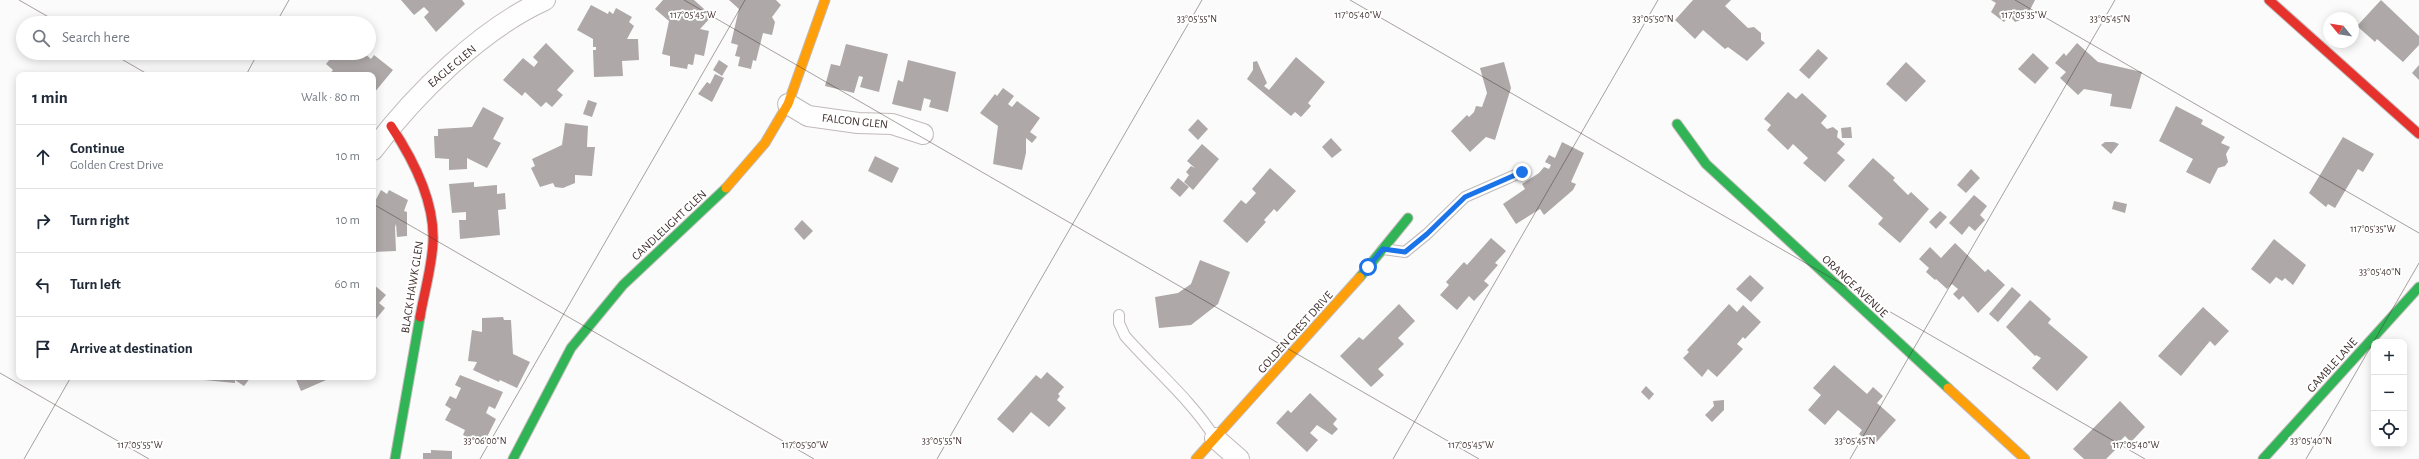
<!DOCTYPE html>
<meta charset="utf-8">
<style>
body{margin:0;font-family:"Alegreya Sans",sans-serif;background:#f6f6f7;color:#1f2937}
.controls{position:absolute;right:12px;bottom:12px;display:grid;overflow:hidden;border-radius:8px;box-shadow:0 2px 10px #0003}
.controls button{width:36px;height:36px;display:grid;place-items:center;padding:0;border:0;border-bottom:1px solid #e0e1e3;background:#fff;color:#1f2937;font:20px sans-serif}
.compass{position:absolute;left:2323px;top:12px;width:36px;height:36px;border-radius:50%;background:#fff;box-shadow:0 2px 10px #0003;rotate:300deg}
.stop{position:absolute;width:12px;height:12px;margin:-9px;border:3px solid #1a73e8;border-radius:50%;background:#fff}
.stop.end{background:#1a73e8;border-color:#fff;box-shadow:0 1px 4px #0008}
.list{margin:0;padding:0;list-style:none}
h2{display:flex;justify-content:space-between;align-items:center;height:52px;margin:0;padding:0 16px;font-size:17px}
h2 small{font-size:13px;font-weight:400;color:#747a83}
.list li{display:grid;grid-template-columns:26px 1fr auto;gap:12px;align-items:center;box-sizing:border-box;height:64px;padding:0 16px;border-top:1px solid #e0e1e3}
.list b{display:block;font-size:15px;white-space:nowrap}
.list p{margin:0;font-size:13px;white-space:nowrap;color:#747a83}
.list em{font-size:13px;font-style:normal;color:#747a83}
.icon{flex:none;width:22px;height:22px;fill:none;stroke:currentColor;stroke-width:2;stroke-linecap:round;stroke-linejoin:round}
.map{position:relative;flex:none;width:2419px;height:459px;overflow:hidden}
.search{position:absolute;background:#fff;box-shadow:0 2px 10px #0003;left:16px;top:16px;width:360px;height:44px;display:flex;align-items:center;gap:10px;box-sizing:border-box;padding:0 14px;border-radius:22px;color:#747a83;font-size:15px}
.panel{position:absolute;background:#fff;box-shadow:0 2px 10px #0003;left:16px;top:72px;width:360px;height:308px;border-radius:8px}
.map>svg:first-child{display:block}
.building{fill:#aea8a8}
.lines{fill:none;stroke-linecap:round;stroke-linejoin:round}
.lane-casing{stroke:#c1bab9;stroke-width:12}
.street-casing{stroke:#c1bab9;stroke-width:22}
.fast-casing{stroke:#c1bab9;stroke-width:11}
.slow-casing{stroke:#c1bab9;stroke-width:11}
.jam-casing{stroke:#c1bab9;stroke-width:11}
.lane{stroke:#fefefe;stroke-width:10}
.street{stroke:#fefefe;stroke-width:20}
.fast{stroke:#30b455;stroke-width:9}
.slow{stroke:#ff9f0a;stroke-width:9}
.jam{stroke:#e5322d;stroke-width:9}
.route{stroke:#1a73e8;stroke-width:5}
.ticks{fill:none;stroke:#40302f;stroke-width:1;stroke-opacity:0.45}
.labels{text-anchor:middle;stroke-width:4;stroke-linejoin:round;paint-order:stroke}
.street-label{font-size:12px;fill:#40302f;stroke:#fff}
.ticks-label{font-size:10px;text-anchor:middle;fill:#40302f;stroke:#fff;stroke-width:4;stroke-linejoin:round;paint-order:stroke}
</style>
<div class="map">
<svg width="2419" height="459" viewBox="0 0 2419 459">
<rect width="100%" height="100%" fill="#fbfbfb"/>
<!-- building -->
<g class="building">
<polygon points="401,0 462,0 465,4 436,32 424,17 429,12 424,7 414,15"/>
<polygon points="663,0 694,0 712,16 700,29 709,31 704,56 695,54 693,65 688,64 687,69 670,66 670,56 662,54 669,21 655,9"/>
<polygon points="729,0 776,0 781,5 772,17 775,22 772,35 763,33 756,61 753,60 751,69 738,66 740,57 735,56 738,45 731,43 739,9"/>
<polygon points="1693,0 1731,0 1725,6 1748,28 1754,27 1761,33 1761,40 1765,43 1747,61 1728,47 1725,49 1703,30 1695,39 1675,20"/>
<polygon points="1991,0 2035,0 2026,18 2015,22 2009,15 2004,22 1991,12 1996,3"/>
<polygon points="2381,0 2419,36 2419,45 2403,62 2377,39 2375,42 2357,26"/>
<polygon points="591,5 608,14 609,11 613,14 616,8 632,17 629,22 634,26 627,39 638,39 639,60 622,61 623,76 594,77 593,50 596,50 596,47 593,47 593,39 577,30"/>
<polygon points="546,43 574,71 557,90 563,95 552,107 546,102 541,107 525,92 522,96 503,80 523,58 534,67 538,62 533,57"/>
<polygon points="2077,43 2098,62 2142,72 2131,109 2110,106 2112,94 2084,89 2078,95 2060,78 2066,72 2055,63 2064,53 2066,56"/>
<polygon points="846,44 888,54 879,92 860,87 863,77 859,76 854,93 825,86 831,64 840,66"/>
<polygon points="1818,49 1828,58 1809,79 1799,70"/>
<polygon points="335,53 364,53 371,59 374,55 393,70 374,93 373,75 329,75 333,70 326,64"/>
<polygon points="2033,53 2049,68 2035,84 2018,69"/>
<polygon points="1296,57 1325,82 1308,103 1311,106 1301,117 1295,112 1291,116 1247,79 1253,70 1253,62 1257,61 1267,83 1264,86 1269,90"/>
<polygon points="719,60 728,66 722,76 713,70"/>
<polygon points="908,60 956,72 948,112 929,107 931,100 924,98 921,111 892,104 898,80 903,82"/>
<polygon points="1504,62 1511,88 1495,140 1486,137 1470,152 1451,131 1467,115 1469,117 1474,112 1476,106 1482,107 1487,93 1480,68"/>
<polygon points="1906,62 1926,81 1906,102 1886,84"/>
<polygon points="2419,65 2419,80 2412,73"/>
<polygon points="715,74 724,78 712,102 698,94 707,82 710,84"/>
<polygon points="1003,88 1014,96 1008,104 1012,107 1017,101 1040,118 1030,132 1037,137 1032,143 1026,138 1026,153 1022,170 993,164 998,126 980,113 995,94 997,96"/>
<polygon points="1788,92 1796,99 1802,93 1827,116 1821,123 1827,129 1833,127 1838,131 1837,137 1845,144 1837,153 1845,160 1825,182 1803,163 1808,158 1793,144 1788,150 1767,130 1771,125 1764,119"/>
<polygon points="588,100 597,103 592,117 583,114"/>
<polygon points="2176,106 2203,120 2201,124 2225,137 2221,143 2230,147 2226,154 2228,162 2225,166 2218,168 2210,184 2186,172 2193,159 2159,141"/>
<polygon points="483,107 504,118 493,139 501,143 487,168 467,158 467,169 449,170 449,159 435,158 434,136 438,136 438,129 472,127"/>
<polygon points="1198,119 1208,129 1198,140 1188,130"/>
<polygon points="565,123 588,126 587,147 595,147 592,176 575,175 575,183 563,188 555,187 553,183 540,187 531,168 535,166 532,159 562,145"/>
<polygon points="1851,127 1852,138 1842,138 1841,128"/>
<polygon points="2343,137 2374,154 2363,172 2358,169 2335,208 2328,204 2326,207 2309,193"/>
<polygon points="1331,138 1342,150 1332,158 1322,147"/>
<polygon points="1562,142 1584,153 1571,182 1576,184 1573,190 1544,215 1540,209 1516,224 1503,204 1525,189 1522,184 1539,173 1544,167 1549,169 1551,165 1545,162 1549,155 1555,158"/>
<polygon points="2105,142 2114,142 2119,144 2111,154 2101,145"/>
<polygon points="1202,144 1219,159 1193,190 1184,182 1189,175 1186,172 1191,166 1195,168 1187,161"/>
<polygon points="875,156 899,168 892,183 868,171"/>
<polygon points="1873,158 1895,178 1893,180 1908,195 1911,192 1929,209 1900,243 1878,224 1883,218 1848,186"/>
<polygon points="1270,168 1296,191 1277,212 1274,209 1264,220 1266,222 1247,243 1223,221 1241,200 1246,204 1256,193 1252,189"/>
<polygon points="1971,169 1980,178 1966,193 1957,185"/>
<polygon points="1178,178 1189,187 1180,197 1170,188"/>
<polygon points="474,182 474,187 497,185 497,194 505,193 506,209 498,210 500,235 460,239 459,220 466,220 466,212 452,213 449,184"/>
<polygon points="381,190 387,194 389,190 408,200 404,211 407,212 407,236 397,237 396,224 395,227 396,251 373,252 373,205"/>
<polygon points="1974,195 1987,206 1980,215 1985,220 1975,231 1969,226 1962,235 1949,223"/>
<polygon points="2114,201 2127,204 2125,213 2112,209"/>
<polygon points="1940,211 1947,217 1936,229 1929,222"/>
<polygon points="802,220 813,231 804,240 794,229"/>
<polygon points="1491,238 1506,251 1495,263 1498,265 1484,281 1489,285 1474,301 1469,296 1457,310 1440,295 1449,285 1446,282 1464,262 1467,265"/>
<polygon points="2274,239 2306,265 2293,285 2285,278 2282,281 2276,277 2270,284 2251,269"/>
<polygon points="1955,243 1985,272 1988,269 2005,285 1978,313 1963,296 1959,300 1953,294 1958,289 1952,284 1947,289 1936,279 1935,280 1926,272 1929,268 1919,259 1930,247 1941,258"/>
<polygon points="1200,260 1230,272 1218,304 1191,325 1159,328 1155,297 1178,293 1191,284"/>
<polygon points="1750,275 1764,288 1751,302 1736,289"/>
<polygon points="373,284 386,295 379,303 385,308 376,319 373,317"/>
<polygon points="2012,287 2021,295 1998,322 1989,314"/>
<polygon points="2030,300 2051,319 2048,323 2088,357 2057,391 2032,368 2041,358 2036,355 2035,356 2006,327"/>
<polygon points="1399,304 1415,321 1398,338 1404,344 1378,369 1384,375 1371,387 1340,356 1359,337 1363,340"/>
<polygon points="1729,304 1737,312 1743,305 1761,322 1745,339 1743,337 1737,344 1743,349 1717,377 1708,369 1702,377 1683,358 1689,352 1687,350"/>
<polygon points="2203,307 2229,331 2215,346 2210,341 2181,376 2158,356"/>
<polygon points="503,317 504,320 511,320 513,354 530,362 517,388 500,380 499,382 473,370 477,362 468,361 472,330 482,332 482,318"/>
<polygon points="1834,365 1867,394 1873,387 1883,396 1877,403 1896,420 1873,446 1859,434 1862,430 1838,410 1825,425 1808,410 1821,395 1813,388"/>
<polygon points="1047,372 1064,387 1058,394 1060,396 1057,400 1066,408 1049,427 1031,412 1013,433 997,419 1036,375 1041,379"/>
<polygon points="460,375 503,392 495,409 489,406 486,413 496,419 483,445 463,435 465,430 445,420 451,409 445,405 450,396 456,399 461,388 455,385"/>
<polygon points="205,377 251,377 244,386 235,380 235,383 204,380"/>
<polygon points="295,377 333,377 301,391"/>
<polygon points="1646,386 1654,394 1649,400 1641,392"/>
<polygon points="1310,393 1337,419 1333,424 1338,429 1332,435 1317,425 1310,433 1318,440 1307,452 1276,423 1288,410 1291,413"/>
<polygon points="1724,400 1724,410 1712,422 1705,415 1714,406 1713,401"/>
<polygon points="2120,401 2145,427 2131,442 2125,436 2116,445 2118,447 2106,459 2084,459 2073,449"/>
<polygon points="431,450 452,451 452,459 423,459 423,453 431,453"/>
</g>
<g class="lines">
<defs>
<g id="lane">
<polyline points="1383,249 1405,252 1427,234 1465,197 1522,172"/>
<path d="M1119 315V323L1125 336C1155 370 1191 400 1215 438"/>
</g>
<g id="street">
<polyline points="788,104 808,116 858,123 892,124 923,134"/>
<path d="M373 150C415 94 481 29 545 0"/>
<polyline points="1215,438 1239,459"/>
</g>
<g id="fast">
<polyline points="1677,124 1706,164 1948,388"/>
<polyline points="1360,277 1408,218"/>
<polyline points="395,459 420,317"/>
<polyline points="513,459 571,348 623,285 726,188"/>
<polyline points="2263,459 2419,287"/>
</g>
<g id="slow">
<polyline points="726,188 765,143 788,104 825,0"/>
<polyline points="1948,388 2025,459"/>
<polyline points="1196,459 1360,277"/>
</g>
<g id="jam">
<polyline points="2269,0 2419,134"/>
<path d="M391 126C413 159 435 201 433 242 432 267 424 293 420 317"/>
</g>
</defs>
<!-- lane casing -->
<use href="#lane" class="lane-casing"/>
<!-- street casing -->
<use href="#street" class="street-casing"/>
<!-- fast casing -->
<use href="#fast" class="fast-casing"/>
<!-- slow casing -->
<use href="#slow" class="slow-casing"/>
<!-- jam casing -->
<use href="#jam" class="jam-casing"/>
<!-- lane -->
<use href="#lane" class="lane"/>
<!-- street -->
<use href="#street" class="street"/>
<!-- fast -->
<use href="#fast" class="fast"/>
<!-- slow -->
<use href="#slow" class="slow"/>
<!-- jam -->
<use href="#jam" class="jam"/>
</g>
<g class="lines">
<!-- route -->
<polyline class="route" points="1368,267 1383,249 1405,252 1427,234 1465,197 1522,172"/>
</g>
<!-- ticks -->
<path class="ticks" d="M19 0 59 23M684 0 1479 459M1350 0 2145 459M2015 0 2419 233M276 23 289 0M111 53 149 75M246 75 258 53M373 204 814 459M0 373 149 459M24 459 71 377M480 459 745 0M937 459 1202 0M1393 459 1658 0M1850 459 2115 0M2306 459 2419 263"/>
<g class="labels">
<!-- street labels -->
<g class="street-label">
<text transform="translate(452 66) rotate(-40)" y="4">EAGLE GLEN</text>
<text transform="translate(855 121) rotate(6)" y="4">FALCON GLEN</text>
<text transform="translate(669 225) rotate(-43)" y="4">CANDLELIGHT GLEN</text>
<text transform="translate(1855 286) rotate(43)" y="4">ORANGE AVENUE</text>
<text transform="translate(412 287) rotate(-81)" y="4">BLACK HAWK GLEN</text>
<text transform="translate(1295 332) rotate(-48)" y="4">GOLDEN CREST DRIVE</text>
<text transform="translate(2332 365) rotate(-48)" y="4">GAMBLE LANE</text>
</g>
</g>
<g class="ticks-label">
<text x="693" y="18">117°05'45"W</text>
<text x="1358" y="18">117°05'40"W</text>
<text x="2024" y="18">117°05'35"W</text>
<text x="1197" y="22">33°05'55"N</text>
<text x="1653" y="22">33°05'50"N</text>
<text x="2110" y="22">33°05'45"N</text>
<text x="2373" y="232">117°05'35"W</text>
<text x="2380" y="275">33°05'40"N</text>
<text x="485" y="444">33°06'00"N</text>
<text x="942" y="444">33°05'55"N</text>
<text x="1855" y="444">33°05'45"N</text>
<text x="2311" y="444">33°05'40"N</text>
<text x="140" y="448">117°05'55"W</text>
<text x="805" y="448">117°05'50"W</text>
<text x="1471" y="448">117°05'45"W</text>
<text x="2136" y="448">117°05'40"W</text>
</g>
</svg>
<div class="controls">
<button>+</button>
<button>−</button>
<button><svg class="icon" aria-label="locate" viewBox="0 0 24 24"><circle cx="12" cy="12" r="6"/><path d="M12 2v4M12 18v4M2 12h4M18 12h4"/></svg></button>
</div>
<svg class="compass" viewBox="-18 -18 36 36"><path d="M0-13l5 13h-10z" fill="#e53935"/><path d="M0 13l5-13h-10z" fill="#747a83"/></svg>
<div class="stop" style="left:1368px;top:267px"></div>
<div class="stop end" style="left:1522px;top:172px"></div>
<div class="search"><svg class="icon" aria-label="search" viewBox="0 0 24 24"><circle cx="10" cy="10" r="6"/><path d="M15 15l6 6"/></svg>Search here</div>
<section class="panel">
<h2>1 min<small>Walk · 80 m</small></h2>
<ul class="list">
<li><svg class="icon" aria-label="ahead" viewBox="0 0 24 24"><path d="M12 20V5M6 11l6-6 6 6"/></svg><div><b>Continue</b><p>Golden Crest Drive</p></div><em>10 m</em></li>
<li><svg class="icon" aria-label="right" viewBox="0 0 24 24"><path d="M7 20v-9h11M14 6l5 5-5 5"/></svg><div><b>Turn right</b></div><em>10 m</em></li>
<li><svg class="icon" aria-label="left" viewBox="0 0 24 24"><path d="M17 20v-9H6M10 6l-5 5 5 5"/></svg><div><b>Turn left</b></div><em>60 m</em></li>
<li><svg class="icon" aria-label="arrive" viewBox="0 0 24 24"><path d="M6 21V4h12l-3 4 3 4H6"/></svg><div><b>Arrive at destination</b></div></li>
</ul>
</section>
</div>
